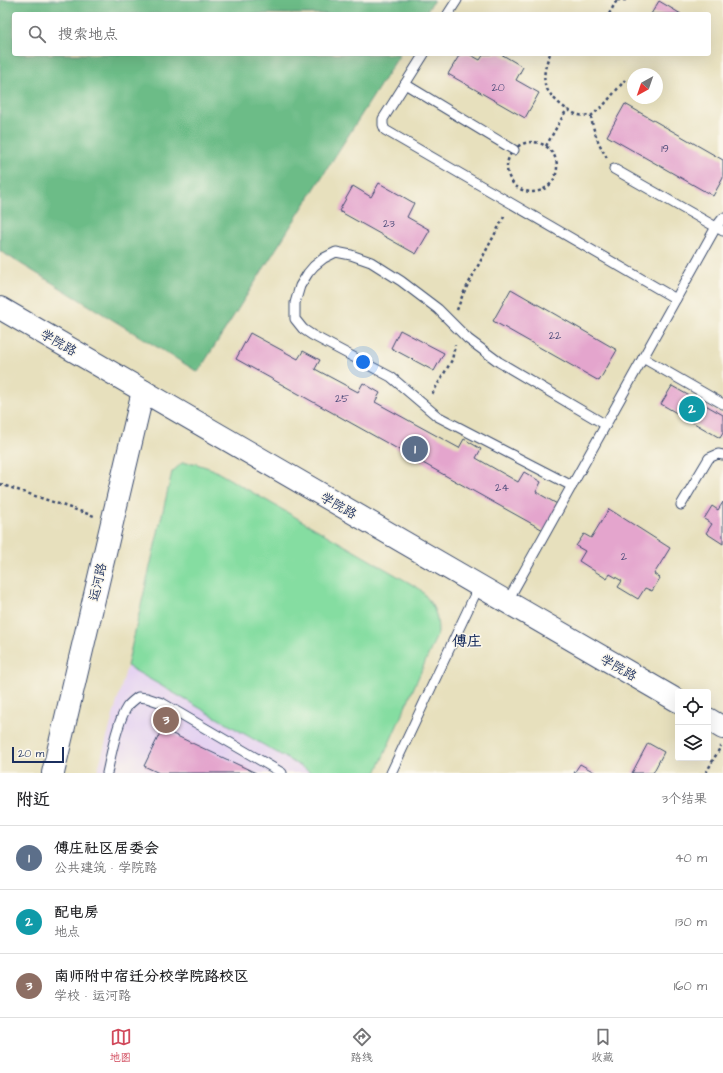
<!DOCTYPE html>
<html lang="zh">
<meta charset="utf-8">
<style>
body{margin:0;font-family:"Architects Daughter","LXGW WenKai TC",sans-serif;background:#f2f2f2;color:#202124}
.controls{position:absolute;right:12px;bottom:12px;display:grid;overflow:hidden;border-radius:4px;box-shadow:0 4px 16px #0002}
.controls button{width:36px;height:36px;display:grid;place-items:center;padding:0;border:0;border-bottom:1px solid #e0e0e0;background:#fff;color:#202124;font:20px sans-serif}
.compass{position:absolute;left:627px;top:68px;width:36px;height:36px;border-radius:50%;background:#fff;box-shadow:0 4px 16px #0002;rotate:220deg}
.scale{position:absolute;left:12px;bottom:10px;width:52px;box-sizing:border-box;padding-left:4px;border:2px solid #1b2f5e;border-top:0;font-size:11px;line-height:14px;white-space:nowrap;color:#1b2f5e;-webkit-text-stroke:3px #fbf7ec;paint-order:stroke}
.you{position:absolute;left:363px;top:362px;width:14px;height:14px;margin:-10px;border:3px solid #fff;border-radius:50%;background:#1a73e8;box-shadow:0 0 0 6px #1a73e833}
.badge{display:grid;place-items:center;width:26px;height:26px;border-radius:50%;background:#d1495b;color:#fff;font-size:13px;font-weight:700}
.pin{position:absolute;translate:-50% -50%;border:2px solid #fff;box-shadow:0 1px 4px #0006}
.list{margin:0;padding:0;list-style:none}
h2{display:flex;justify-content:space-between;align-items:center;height:52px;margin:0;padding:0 16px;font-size:17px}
h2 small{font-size:13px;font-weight:400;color:#757577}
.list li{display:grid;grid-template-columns:26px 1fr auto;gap:12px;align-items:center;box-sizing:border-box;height:64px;padding:0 16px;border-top:1px solid #e0e0e0}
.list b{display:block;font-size:15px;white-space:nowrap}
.list p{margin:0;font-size:13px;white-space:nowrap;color:#757577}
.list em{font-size:13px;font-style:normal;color:#757577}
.icon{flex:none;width:22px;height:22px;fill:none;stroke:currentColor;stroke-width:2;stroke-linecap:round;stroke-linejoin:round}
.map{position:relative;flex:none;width:723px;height:773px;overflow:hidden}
.search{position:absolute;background:#fff;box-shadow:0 4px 16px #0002;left:12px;right:12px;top:12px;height:44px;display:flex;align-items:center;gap:10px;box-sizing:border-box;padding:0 14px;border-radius:4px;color:#757577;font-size:15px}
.sheet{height:244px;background:#fff}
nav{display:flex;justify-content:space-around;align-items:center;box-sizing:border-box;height:56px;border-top:1px solid #e0e0e0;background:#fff;font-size:11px;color:#757577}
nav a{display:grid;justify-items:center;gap:2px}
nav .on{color:#d1495b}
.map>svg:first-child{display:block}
.built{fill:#e5d3f1}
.green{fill:#85dda1;stroke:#508680}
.forest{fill:#6cbc87;stroke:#447672}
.building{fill:#e4a5cd}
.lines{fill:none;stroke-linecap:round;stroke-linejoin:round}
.lane-casing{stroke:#3a4a6c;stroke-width:11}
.secondary-casing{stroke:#3a4a6c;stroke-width:24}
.path{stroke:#3a4a6c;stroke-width:2.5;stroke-dasharray:3 3;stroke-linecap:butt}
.lane{stroke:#fff;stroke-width:9}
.secondary{stroke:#fff;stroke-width:22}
.labels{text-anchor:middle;stroke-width:3;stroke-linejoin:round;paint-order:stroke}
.number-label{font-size:11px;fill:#4d4c7a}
.street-label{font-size:13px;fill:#1b2f5e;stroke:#fbf7ec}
.quarter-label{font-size:15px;font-weight:bold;fill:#1b2f5e;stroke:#fbf7ec}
</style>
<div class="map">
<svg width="723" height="773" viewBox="0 0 723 773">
<rect width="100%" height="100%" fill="#fbf7ec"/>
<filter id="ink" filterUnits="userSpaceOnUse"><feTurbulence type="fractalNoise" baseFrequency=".025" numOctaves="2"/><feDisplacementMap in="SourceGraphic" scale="8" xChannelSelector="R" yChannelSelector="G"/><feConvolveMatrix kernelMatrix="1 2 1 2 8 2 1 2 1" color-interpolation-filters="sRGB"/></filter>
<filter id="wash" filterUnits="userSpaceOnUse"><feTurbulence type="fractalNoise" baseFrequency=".012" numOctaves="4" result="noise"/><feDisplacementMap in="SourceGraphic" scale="16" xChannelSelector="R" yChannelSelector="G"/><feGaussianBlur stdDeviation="0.9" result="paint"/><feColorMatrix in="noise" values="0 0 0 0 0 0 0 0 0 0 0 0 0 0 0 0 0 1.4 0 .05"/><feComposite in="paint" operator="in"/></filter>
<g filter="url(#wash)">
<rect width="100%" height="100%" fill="#e7e0bd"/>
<!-- built -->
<polygon class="built" points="127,666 312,773 97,773"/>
<!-- green -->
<path class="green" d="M182 463H194L212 469 420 589C433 605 438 612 438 633L376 773H312L127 666 172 472Z"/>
<!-- forest -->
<polygon class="forest" points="0,0 434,0 425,14 14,14 14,54 400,54 198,372 0,251"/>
<g id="blocks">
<!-- building -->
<g class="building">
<polygon points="659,1 681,14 651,14"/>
<polygon points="460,54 469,54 480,60 484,54 501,54 523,67 516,80 539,93 525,118 448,74"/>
<polygon points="625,104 723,160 723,178 713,196 607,136"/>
<polygon points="379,183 414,203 407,217 430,230 416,254 339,211 353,186 371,197"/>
<polygon points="511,289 617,350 599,381 493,321"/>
<polygon points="400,330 444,353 434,371 391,348"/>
<polygon points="250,333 298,359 303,351 320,360 315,369 358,392 363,383 380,393 375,402 459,448 464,439 481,449 476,458 518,482 524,472 541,482 536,492 559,505 545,531 236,359"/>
<polygon points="672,386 723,415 723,433 720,438 661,404"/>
<polygon points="723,502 723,544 706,533 712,524 704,519 712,506 718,510"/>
<polygon points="609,509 670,548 654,574 660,578 652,591 645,588 638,599 618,587 622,581 610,574 607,579 579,561 585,551 576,546 584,534 591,538"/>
<polygon points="162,729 256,773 159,773 144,766"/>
<polygon points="648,743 664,752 653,773 632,773"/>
<polygon points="580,764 596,773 574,773"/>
</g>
</g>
</g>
<g filter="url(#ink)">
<use href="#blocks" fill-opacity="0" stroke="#3a4a6c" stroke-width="1"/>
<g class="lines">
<defs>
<g id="lane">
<polyline points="448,14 457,0"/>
<polyline points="424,54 383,119 383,125 385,130 676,299"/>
<polyline points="405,84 514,150"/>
<polyline points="614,169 723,231"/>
<polyline points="643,358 723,404"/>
<polyline points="572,486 437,416 391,377 312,335 303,329 295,319 295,303 300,286 308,273 314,266 324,258 336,252 351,255 371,262 401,281 438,309 468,339 499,362 606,425"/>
<polyline points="681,505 709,458 718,454 723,455"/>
<polyline points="507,602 716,227 723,218"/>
<path d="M107 773C111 755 117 722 127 707 130 703 134 700 138 697L147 698 162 703 282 773"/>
<polyline points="391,773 479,586"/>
</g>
<g id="secondary">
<polyline points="0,308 678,701"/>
<polyline points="708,719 723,728"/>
<polyline points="53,773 143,391"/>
</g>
</defs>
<!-- lane casing -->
<use href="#lane" class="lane-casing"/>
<!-- secondary casing -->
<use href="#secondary" class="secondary-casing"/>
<!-- path -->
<g class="path">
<polyline points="617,0 627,0"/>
<polyline points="609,14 617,0"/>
<path d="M550 54C546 63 543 74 545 84 548 96 567 112 579 115 583 116 587 115 591 116L603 106 625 80"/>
<path d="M591 116C593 131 599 145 607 158"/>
<circle cx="532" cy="167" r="25"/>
<polyline points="546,146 567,109"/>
<polyline points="457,310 463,294 505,215"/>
<polyline points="432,394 452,360 455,345"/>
<polyline points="0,484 94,516"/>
<polyline points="706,773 721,746"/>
</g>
<!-- lane -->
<use href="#lane" class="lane"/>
<!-- secondary -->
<use href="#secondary" class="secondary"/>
</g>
</g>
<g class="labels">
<!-- number labels -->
<g class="number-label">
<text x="498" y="91">20</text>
<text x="665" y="152">19</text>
<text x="389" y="227">23</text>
<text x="555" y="339">22</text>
<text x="342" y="402">25</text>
<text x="502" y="491">24</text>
<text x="624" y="560">2</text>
</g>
<!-- street labels -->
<g class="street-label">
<text transform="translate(59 342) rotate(30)" y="5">学院路</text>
<text transform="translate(339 505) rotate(30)" y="5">学院路</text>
<text transform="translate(97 582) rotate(-77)" y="5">运河路</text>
<text transform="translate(619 667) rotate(30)" y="5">学院路</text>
</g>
<!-- quarter labels -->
<g class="quarter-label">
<text x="467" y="646">傅庄</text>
</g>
</g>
</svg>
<div class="controls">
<button><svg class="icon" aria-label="locate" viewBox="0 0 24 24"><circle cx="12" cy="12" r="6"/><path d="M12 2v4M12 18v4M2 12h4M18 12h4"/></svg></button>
<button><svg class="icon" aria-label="layers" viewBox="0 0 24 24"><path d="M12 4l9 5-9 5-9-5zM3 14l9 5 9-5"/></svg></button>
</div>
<svg class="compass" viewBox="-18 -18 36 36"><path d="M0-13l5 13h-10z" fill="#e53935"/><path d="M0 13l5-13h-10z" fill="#757577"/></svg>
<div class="scale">20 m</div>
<div class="you"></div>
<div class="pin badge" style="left:415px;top:449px;background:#5c6f8a">1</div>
<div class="pin badge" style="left:692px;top:409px;background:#0f9aa8">2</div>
<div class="pin badge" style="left:166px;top:720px;background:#8d6e63">3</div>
<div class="search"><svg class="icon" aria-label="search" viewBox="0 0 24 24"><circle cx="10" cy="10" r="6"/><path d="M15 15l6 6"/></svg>搜索地点</div>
</div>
<section class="sheet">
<h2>附近<small>3个结果</small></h2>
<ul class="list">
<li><span class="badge" style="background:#5c6f8a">1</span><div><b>傅庄社区居委会</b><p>公共建筑 · 学院路</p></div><em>40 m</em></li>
<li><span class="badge" style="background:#0f9aa8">2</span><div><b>配电房</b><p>地点</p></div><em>130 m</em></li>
<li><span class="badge" style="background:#8d6e63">3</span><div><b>南师附中宿迁分校学院路校区</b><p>学校 · 运河路</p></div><em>160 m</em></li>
</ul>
</section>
<nav>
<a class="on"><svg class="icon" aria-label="map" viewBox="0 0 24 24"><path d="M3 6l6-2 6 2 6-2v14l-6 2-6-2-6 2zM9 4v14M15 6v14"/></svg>地图</a>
<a><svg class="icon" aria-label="directions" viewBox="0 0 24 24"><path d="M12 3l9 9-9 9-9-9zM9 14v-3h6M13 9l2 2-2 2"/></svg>路线</a>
<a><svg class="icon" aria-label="saved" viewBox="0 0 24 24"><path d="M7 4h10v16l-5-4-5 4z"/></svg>收藏</a>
</nav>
